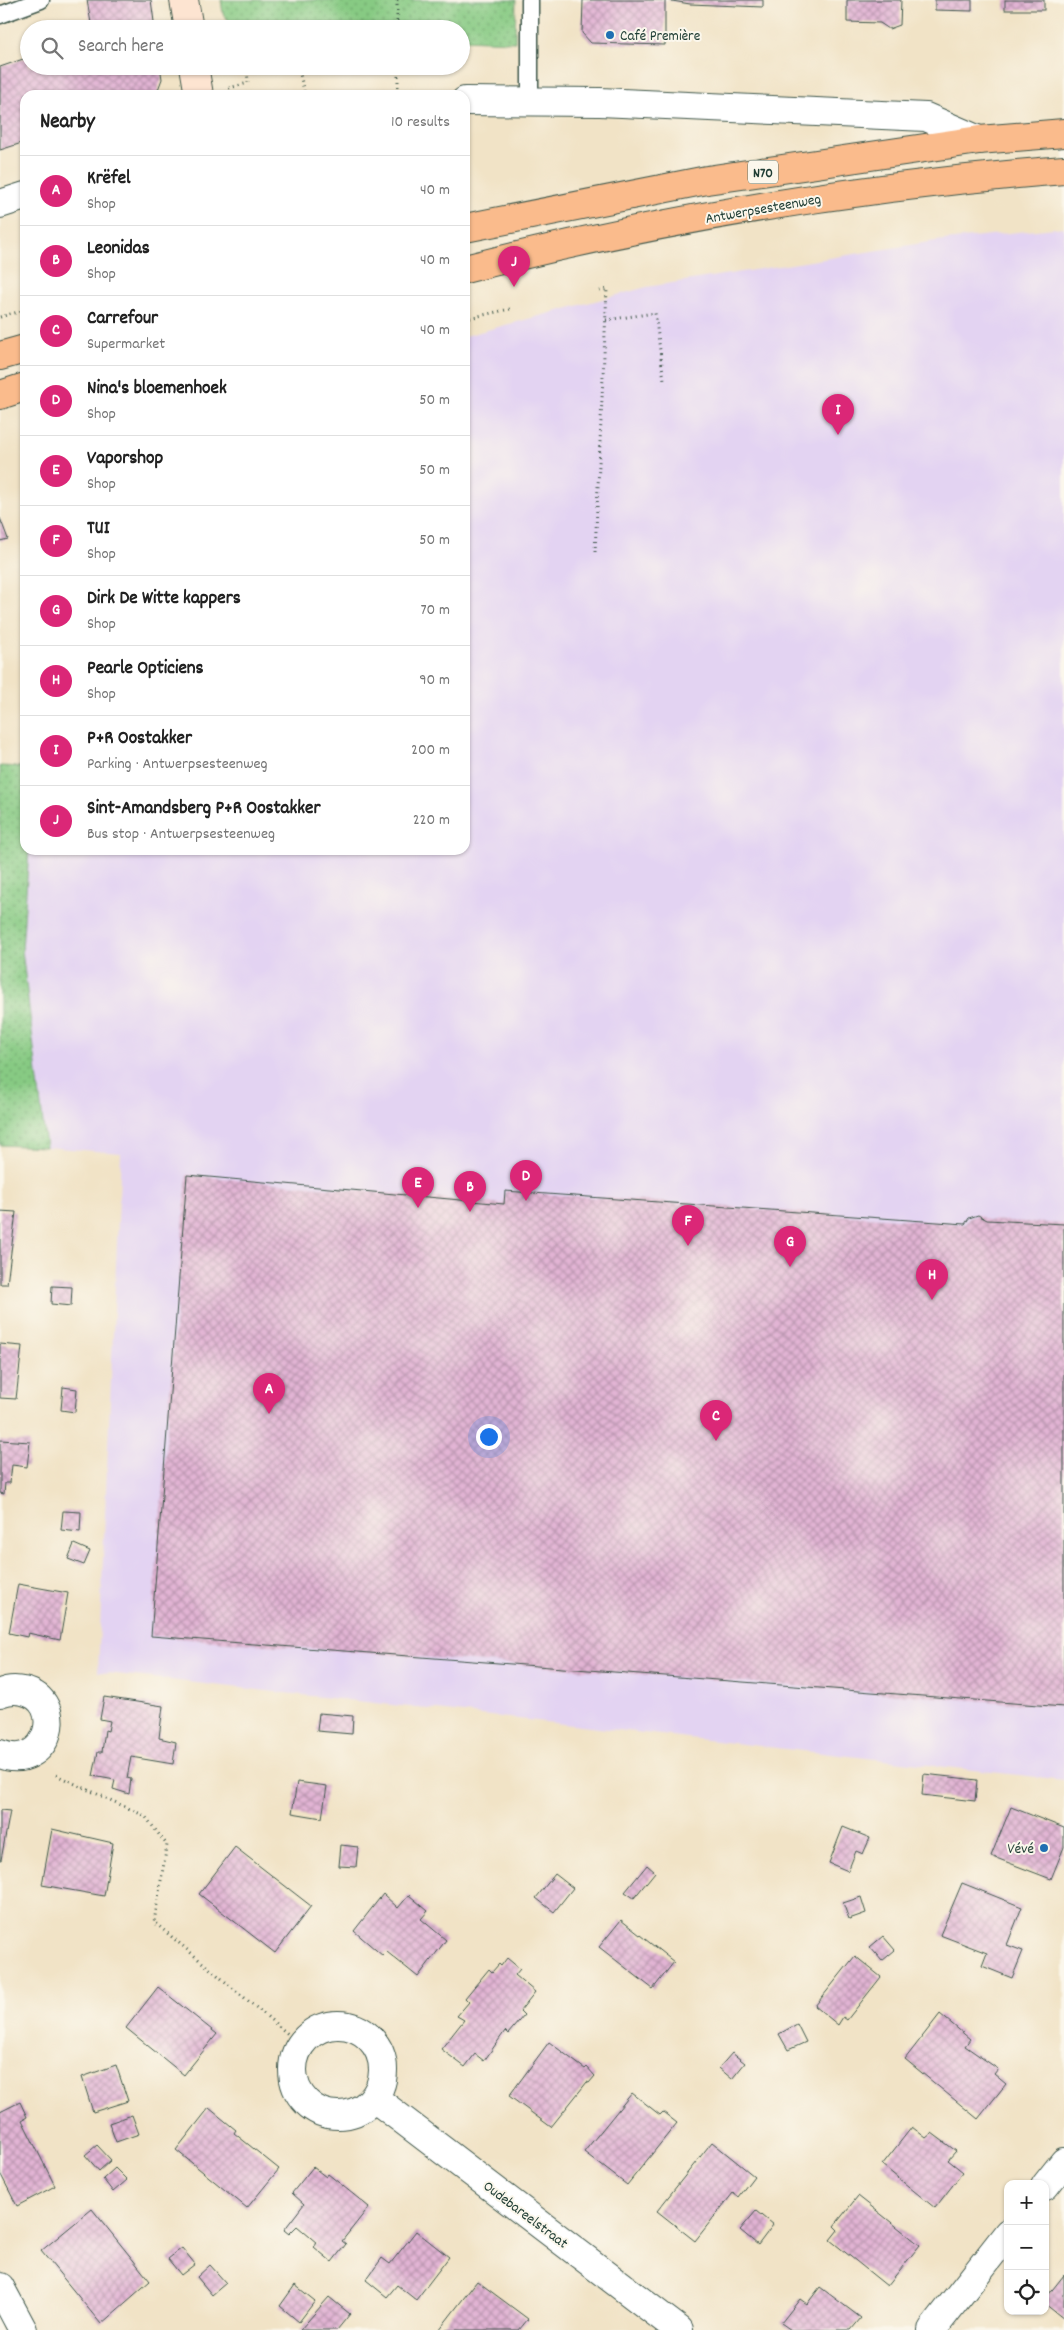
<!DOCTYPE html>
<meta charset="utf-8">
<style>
body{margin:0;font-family:Dekko,sans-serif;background:#f2f2f2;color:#222}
.controls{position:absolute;right:15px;bottom:15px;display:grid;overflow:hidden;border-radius:10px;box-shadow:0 1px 4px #0004}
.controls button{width:45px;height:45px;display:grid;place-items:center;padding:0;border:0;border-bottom:1px solid #e0e0e0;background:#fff;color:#222;font:25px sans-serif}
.you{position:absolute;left:488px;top:1436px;width:18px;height:18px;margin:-12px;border:4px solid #fff;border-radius:50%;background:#1a73e8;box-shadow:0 0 0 8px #1a73e833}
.badge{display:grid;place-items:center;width:32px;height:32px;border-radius:50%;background:#db2777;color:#fff;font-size:16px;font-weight:700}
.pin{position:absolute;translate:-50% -41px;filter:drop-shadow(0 1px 2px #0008)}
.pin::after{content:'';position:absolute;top:26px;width:18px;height:15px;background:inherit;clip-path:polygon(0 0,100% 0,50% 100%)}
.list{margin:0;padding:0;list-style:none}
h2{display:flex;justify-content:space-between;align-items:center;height:65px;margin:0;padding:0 20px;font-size:21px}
h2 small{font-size:16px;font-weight:400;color:#767676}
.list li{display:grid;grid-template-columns:32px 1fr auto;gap:15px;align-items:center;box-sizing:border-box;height:70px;padding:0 20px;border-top:1px solid #e0e0e0}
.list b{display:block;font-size:19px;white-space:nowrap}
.list p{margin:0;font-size:16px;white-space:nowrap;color:#767676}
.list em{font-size:16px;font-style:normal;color:#767676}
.icon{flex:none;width:28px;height:28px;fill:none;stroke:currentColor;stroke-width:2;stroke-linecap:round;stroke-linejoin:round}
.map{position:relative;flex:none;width:1064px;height:2330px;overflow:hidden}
.search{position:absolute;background:#fff;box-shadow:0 1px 4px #0004;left:20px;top:20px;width:450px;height:55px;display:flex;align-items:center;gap:12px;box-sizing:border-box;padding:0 18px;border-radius:28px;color:#767676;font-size:19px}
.panel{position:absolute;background:#fff;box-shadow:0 1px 4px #0004;left:20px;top:90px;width:450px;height:765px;border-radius:15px}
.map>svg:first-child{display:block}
.built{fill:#e3d3f2}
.grass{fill:url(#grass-dots);stroke:#53845c}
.building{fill:url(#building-cross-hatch)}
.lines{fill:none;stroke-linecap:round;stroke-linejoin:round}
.lane-casing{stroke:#3e564a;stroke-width:19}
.street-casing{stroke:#3e564a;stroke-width:30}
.secondary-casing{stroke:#3e564a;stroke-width:30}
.primary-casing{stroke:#3e564a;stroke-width:30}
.path{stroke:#3e564a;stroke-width:3;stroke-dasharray:1 4;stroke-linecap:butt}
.lane{stroke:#fff;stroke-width:16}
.street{stroke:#fff;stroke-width:28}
.secondary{stroke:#fde4d1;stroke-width:28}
.primary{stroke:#fabb8c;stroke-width:28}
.poi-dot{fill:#1f6fb2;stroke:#fbf7ec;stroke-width:2}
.labels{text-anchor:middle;stroke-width:4;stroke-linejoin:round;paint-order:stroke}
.shield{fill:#fbf7ec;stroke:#61756b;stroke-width:1}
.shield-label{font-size:14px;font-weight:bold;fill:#1f3d34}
.poi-label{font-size:15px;fill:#1f3d34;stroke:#fbf7ec;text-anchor:start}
.street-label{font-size:15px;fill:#1f3d34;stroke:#fbf7ec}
</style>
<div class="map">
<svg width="1064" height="2330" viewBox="0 0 1064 2330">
<defs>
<pattern id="grass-dots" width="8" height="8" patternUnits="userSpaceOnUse" patternTransform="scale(1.25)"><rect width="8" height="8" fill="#87ca83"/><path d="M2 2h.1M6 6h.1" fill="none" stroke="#6ea56c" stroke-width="1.8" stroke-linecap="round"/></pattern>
<pattern id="building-cross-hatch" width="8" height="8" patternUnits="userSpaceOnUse" patternTransform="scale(1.25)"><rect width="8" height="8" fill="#e2b4d4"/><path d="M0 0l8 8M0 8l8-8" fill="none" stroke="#b794ad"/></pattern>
</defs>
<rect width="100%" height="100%" fill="#fbf7ec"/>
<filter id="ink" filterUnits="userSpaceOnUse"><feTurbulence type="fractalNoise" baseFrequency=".02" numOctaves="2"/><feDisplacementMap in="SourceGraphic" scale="10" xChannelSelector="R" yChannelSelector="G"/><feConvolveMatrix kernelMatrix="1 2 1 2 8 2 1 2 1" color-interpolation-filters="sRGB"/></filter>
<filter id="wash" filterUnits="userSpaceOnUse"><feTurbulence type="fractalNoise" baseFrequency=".0096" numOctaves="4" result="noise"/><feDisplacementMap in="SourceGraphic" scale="20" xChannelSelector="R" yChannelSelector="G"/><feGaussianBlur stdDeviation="1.12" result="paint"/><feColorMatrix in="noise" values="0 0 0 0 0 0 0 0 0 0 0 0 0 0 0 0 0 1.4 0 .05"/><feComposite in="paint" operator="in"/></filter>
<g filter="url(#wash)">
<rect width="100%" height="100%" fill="#f1e3c6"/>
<!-- built -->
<polygon class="built" points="1064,227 1064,1780 98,1672 121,1153 46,1147 22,950 29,850 465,850 465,336 647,287 936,241"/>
<!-- grass -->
<g class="grass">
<polygon points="221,0 516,0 515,42 461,40 461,29 236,29 223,14"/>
<polygon points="0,766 25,767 25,850 29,850 22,950 46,1147 0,1145"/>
</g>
<g id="blocks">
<!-- building -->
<g class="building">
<polygon points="87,0 151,0 155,29 92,29"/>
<polygon points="583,0 665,0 665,45 591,43 582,33"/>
<polygon points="666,0 763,0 763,7 690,4"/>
<polygon points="847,0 901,0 900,25 889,29 880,23 847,22"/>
<polygon points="935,0 972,0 972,11 935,10"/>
<rect x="1005" y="0" width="39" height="10"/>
<polygon points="29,57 29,66 160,66 162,79 156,95 25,95 25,142 0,150 0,67"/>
<polygon points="0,518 8,539 0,541"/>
<polygon points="187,1175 504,1204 505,1191 965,1224 969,1218 978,1215 987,1220 1064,1224 1064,1707 151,1636"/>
<polygon points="0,1211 16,1212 7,1284 0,1284"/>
<polygon points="52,1286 72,1287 71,1306 51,1304"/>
<polygon points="0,1344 22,1346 16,1399 0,1398"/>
<polygon points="63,1387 77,1389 75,1412 61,1410"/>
<polygon points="0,1440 30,1442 27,1467 12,1465 10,1483 5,1483 4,1494 0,1493"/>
<polygon points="63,1511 81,1512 80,1532 61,1530"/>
<polygon points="74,1544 90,1551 84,1565 68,1559"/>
<polygon points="18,1584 68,1593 60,1640 28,1633 27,1637 9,1633"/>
<polygon points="104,1697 163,1706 159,1738 176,1742 173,1764 131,1757 127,1778 131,1779 129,1794 113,1789 115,1780 93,1776 98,1752 102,1752 105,1730 108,1731 110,1721 100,1719"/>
<polygon points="319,1713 353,1716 352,1734 317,1731"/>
<polygon points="924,1774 977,1780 975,1801 922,1795"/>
<polygon points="297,1782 327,1786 322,1818 292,1813"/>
<polygon points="1011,1807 1064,1828 1064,1847 1051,1879 991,1856"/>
<polygon points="0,1810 10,1811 1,1860 0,1860"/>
<polygon points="843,1827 870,1838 863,1854 856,1851 848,1871 829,1863"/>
<polygon points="52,1829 113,1843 104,1896 42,1885"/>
<polygon points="341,1845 358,1847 356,1867 339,1866"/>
<polygon points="235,1847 311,1906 275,1953 199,1894"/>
<polygon points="647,1865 655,1872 634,1898 625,1892"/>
<polygon points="555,1874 573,1888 554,1912 536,1898"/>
<polygon points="962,1883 1022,1907 1007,1945 1023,1951 1012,1978 982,1966 987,1953 940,1935"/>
<polygon points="383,1894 398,1908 409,1895 428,1911 421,1919 446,1940 418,1977 387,1952 383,1956 354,1931"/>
<polygon points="861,1897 866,1913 849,1919 843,1903"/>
<polygon points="621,1920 674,1962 653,1989 599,1947"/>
<polygon points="883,1936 895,1950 882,1961 870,1947"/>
<polygon points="855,1956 881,1977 847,2020 843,2017 838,2025 815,2006"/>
<polygon points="507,1958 520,1969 515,1975 535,1992 520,2011 524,2015 508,2034 505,2031 484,2061 475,2054 465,2067 441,2049 464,2020 457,2016 469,2002 465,1998 489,1969 492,1972 499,1964 501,1966"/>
<polygon points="158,1987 217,2034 184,2075 126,2028"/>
<polygon points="940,2014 970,2039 965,2046 998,2069 994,2074 1006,2084 978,2119 905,2059"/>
<polygon points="797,2024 806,2042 788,2050 779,2034"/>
<polygon points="549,2042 585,2069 587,2067 595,2076 589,2083 587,2082 551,2127 509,2096"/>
<polygon points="732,2053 745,2063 732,2079 719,2068"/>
<polygon points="116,2065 128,2101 93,2112 82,2077"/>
<polygon points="632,2093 660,2115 663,2112 677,2123 627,2185 584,2152"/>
<polygon points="20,2102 27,2117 22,2120 55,2186 17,2206 0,2173 0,2112"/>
<polygon points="209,2108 236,2130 234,2133 279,2169 247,2208 176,2150"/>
<polygon points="132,2115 139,2134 116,2142 109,2123"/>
<polygon points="912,2127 926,2138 932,2133 956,2151 948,2160 963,2172 935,2208 882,2165"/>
<polygon points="712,2142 754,2176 738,2197 733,2193 695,2241 657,2211"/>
<polygon points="97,2145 111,2160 99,2171 85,2155"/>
<polygon points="313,2167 326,2177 328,2174 369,2207 342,2241 346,2244 332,2262 314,2247 317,2243 297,2226 289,2234 284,2230 304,2204 292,2193"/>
<polygon points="115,2168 127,2180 113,2192 103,2179"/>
<polygon points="858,2196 920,2245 887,2286 830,2240 838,2230 834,2226"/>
<polygon points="92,2209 150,2281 101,2324 41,2251"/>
<polygon points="756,2211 773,2225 758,2245 740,2230"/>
<polygon points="416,2231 449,2257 416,2300 397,2285 387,2297 366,2280 382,2258 390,2264"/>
<polygon points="182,2248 195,2264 181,2275 168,2259"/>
<polygon points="210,2265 226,2283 212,2295 197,2277"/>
<polygon points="1064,2275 1064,2319 1045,2304 1045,2299"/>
<polygon points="477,2281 528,2319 519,2330 439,2330"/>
<polygon points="295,2285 315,2301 299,2322 280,2306"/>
<polygon points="820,2287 861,2318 851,2330 791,2330 781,2323 800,2299 807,2304"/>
<polygon points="329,2297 350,2314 337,2330 300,2330"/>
</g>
</g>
</g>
<g filter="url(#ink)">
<use href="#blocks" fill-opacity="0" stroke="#3e564a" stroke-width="1"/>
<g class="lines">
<defs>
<g id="lane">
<polyline points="0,15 41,0"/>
<polyline points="530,101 530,0"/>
</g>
<g id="street">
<polyline points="465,101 600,102 926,117 979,140"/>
<polyline points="0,204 25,196"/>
<path d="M0 1693C7 1690 15 1689 23 1691 68 1700 49 1773 0 1754"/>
<circle cx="338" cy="2070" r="45"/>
<polyline points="374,2098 679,2330"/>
<polyline points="1045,2186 1064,2162"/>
<polyline points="0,2287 23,2330"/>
<polyline points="932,2330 1008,2233"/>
</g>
<g id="secondary">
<polyline points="184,0 189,29"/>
<polyline points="194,66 199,95"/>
</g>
<g id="primary">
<polyline points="465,228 707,180 979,140 1064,133"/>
<path d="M465 269C661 219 862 186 1064 170"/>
<polyline points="0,356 25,349"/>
<polyline points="0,395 25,387"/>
</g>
</defs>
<!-- lane casing -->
<use href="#lane" class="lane-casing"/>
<!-- street casing -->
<use href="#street" class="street-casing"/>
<!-- secondary casing -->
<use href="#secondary" class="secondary-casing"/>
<!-- primary casing -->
<use href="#primary" class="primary-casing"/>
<!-- path -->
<g class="path">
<polyline points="397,0 397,29"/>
<polyline points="298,66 305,95"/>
<polyline points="398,66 398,95"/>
<polyline points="229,88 248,83 247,67 253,66"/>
<polyline points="0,317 25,310"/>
<polyline points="465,319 510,309"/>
<polyline points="606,320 655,313 664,380"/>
<polyline points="595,552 607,289 600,291"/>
<polyline points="56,1775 145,1816 167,1845 154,1922 301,2045"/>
</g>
<!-- lane -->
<use href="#lane" class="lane"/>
<!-- street -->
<use href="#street" class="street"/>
<!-- secondary -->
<use href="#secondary" class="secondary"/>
<!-- primary -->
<use href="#primary" class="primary"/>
</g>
</g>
<!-- markers -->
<g class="poi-dot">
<circle cx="610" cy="35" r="5"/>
<circle cx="1044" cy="1848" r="5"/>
</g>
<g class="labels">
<!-- shield labels -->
<rect class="shield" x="748" y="160.5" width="30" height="23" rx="4"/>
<g class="shield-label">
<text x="763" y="177">N70</text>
</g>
<!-- poi labels -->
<g class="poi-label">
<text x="620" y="40">Café Première</text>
<text x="1034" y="1853" text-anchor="end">Vévé</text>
</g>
<!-- street labels -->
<g class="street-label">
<text transform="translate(763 208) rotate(-10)" y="5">Antwerpsesteenweg</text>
<text transform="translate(526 2214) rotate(37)" y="5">Oudebareelstraat</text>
</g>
</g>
</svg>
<div class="controls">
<button>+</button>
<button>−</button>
<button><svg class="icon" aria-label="locate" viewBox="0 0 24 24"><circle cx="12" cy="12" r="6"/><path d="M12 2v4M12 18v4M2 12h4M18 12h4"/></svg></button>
</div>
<div class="you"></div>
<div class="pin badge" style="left:269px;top:1414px">A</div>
<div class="pin badge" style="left:470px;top:1212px">B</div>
<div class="pin badge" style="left:716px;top:1441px">C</div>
<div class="pin badge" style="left:526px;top:1201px">D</div>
<div class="pin badge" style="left:418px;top:1208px">E</div>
<div class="pin badge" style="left:688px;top:1246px">F</div>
<div class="pin badge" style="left:790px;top:1267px">G</div>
<div class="pin badge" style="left:932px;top:1300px">H</div>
<div class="pin badge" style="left:838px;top:435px">I</div>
<div class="pin badge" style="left:514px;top:287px">J</div>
<div class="search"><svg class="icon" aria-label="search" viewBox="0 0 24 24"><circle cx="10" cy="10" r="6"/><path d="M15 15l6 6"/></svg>Search here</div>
<section class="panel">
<h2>Nearby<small>10 results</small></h2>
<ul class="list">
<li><span class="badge">A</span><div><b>Krëfel</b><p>Shop</p></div><em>40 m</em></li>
<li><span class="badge">B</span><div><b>Leonidas</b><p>Shop</p></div><em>40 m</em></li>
<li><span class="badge">C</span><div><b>Carrefour</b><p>Supermarket</p></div><em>40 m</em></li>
<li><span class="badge">D</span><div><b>Nina's bloemenhoek</b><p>Shop</p></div><em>50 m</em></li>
<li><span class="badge">E</span><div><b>Vaporshop</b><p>Shop</p></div><em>50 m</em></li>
<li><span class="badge">F</span><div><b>TUI</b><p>Shop</p></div><em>50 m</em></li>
<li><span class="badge">G</span><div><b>Dirk De Witte kappers</b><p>Shop</p></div><em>70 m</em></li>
<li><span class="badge">H</span><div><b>Pearle Opticiens</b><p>Shop</p></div><em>90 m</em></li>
<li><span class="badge">I</span><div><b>P+R Oostakker</b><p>Parking · Antwerpsesteenweg</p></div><em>200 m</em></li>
<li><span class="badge">J</span><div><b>Sint-Amandsberg P+R Oostakker</b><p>Bus stop · Antwerpsesteenweg</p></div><em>220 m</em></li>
</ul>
</section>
</div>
